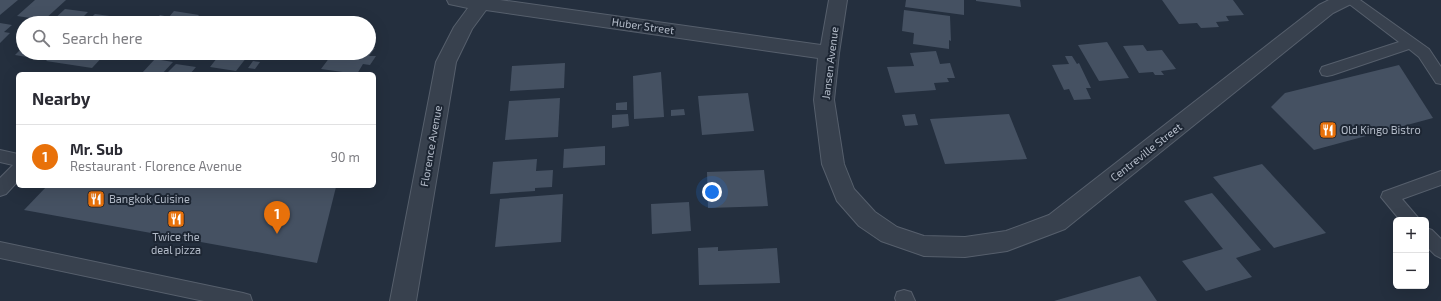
<!DOCTYPE html>
<meta charset="utf-8">
<style>
body{margin:0;font-family:"Exo 2",sans-serif;background:#f7f7f7;color:#2b2b33}
.controls{position:absolute;right:12px;bottom:12px;display:grid;overflow:hidden;border-radius:6px;box-shadow:0 4px 16px #0002}
.controls button{width:36px;height:36px;display:grid;place-items:center;padding:0;border:0;border-bottom:1px solid #e1e1e2;background:#fff;color:#2b2b33;font:20px sans-serif}
.you{position:absolute;left:712px;top:192px;width:14px;height:14px;margin:-10px;border:3px solid #fff;border-radius:50%;background:#1a73e8;box-shadow:0 0 0 6px #1a73e833}
.badge{display:grid;place-items:center;width:26px;height:26px;border-radius:50%;background:#b45309;color:#fff;font-size:13px;font-weight:700}
.pin{position:absolute;translate:-50% -33px;filter:drop-shadow(0 1px 2px #0008)}
.pin::after{content:'';position:absolute;top:21px;width:14px;height:12px;background:inherit;clip-path:polygon(0 0,100% 0,50% 100%)}
.list{margin:0;padding:0;list-style:none}
h2{display:flex;justify-content:space-between;align-items:center;height:52px;margin:0;padding:0 16px;font-size:17px}
h2 small{font-size:13px;font-weight:400;color:#7c7c81}
.list li{display:grid;grid-template-columns:26px 1fr auto;gap:12px;align-items:center;box-sizing:border-box;height:64px;padding:0 16px;border-top:1px solid #e1e1e2}
.list b{display:block;font-size:15px;white-space:nowrap}
.list p{margin:0;font-size:13px;white-space:nowrap;color:#7c7c81}
.list em{font-size:13px;font-style:normal;color:#7c7c81}
.icon{flex:none;width:22px;height:22px;fill:none;stroke:currentColor;stroke-width:2;stroke-linecap:round;stroke-linejoin:round}
.map{position:relative;flex:none;width:1441px;height:301px;overflow:hidden}
.search{position:absolute;background:#fff;box-shadow:0 4px 16px #0002;left:16px;top:16px;width:360px;height:44px;display:flex;align-items:center;gap:10px;box-sizing:border-box;padding:0 14px;border-radius:22px;color:#7c7c81;font-size:15px}
.panel{position:absolute;background:#fff;box-shadow:0 4px 16px #0002;left:16px;top:72px;width:360px;height:116px;border-radius:6px}
.map>svg:first-child{display:block}
.building{fill:#455162}
.lines{fill:none;stroke-linecap:round;stroke-linejoin:round}
.service-casing{stroke:#565f6c;stroke-width:2}
.minor-casing{stroke:#565f6c;stroke-width:2}
.service{fill:#38414e;fill-rule:evenodd}
.minor{fill:#38414e;fill-rule:evenodd}
.labels{text-anchor:middle;stroke-width:4;stroke-linejoin:round;paint-order:stroke}
.street-label{font-size:11px;fill:#b4bcc9;stroke:#1d2633}
.poi-label{font-size:11px;fill:#b4bcc9;stroke:#1d2633;text-anchor:start}
</style>
<div class="map">
<svg width="1441" height="301" viewBox="0 0 1441 301">
<rect width="100%" height="100%" fill="#242f3e"/>
<!-- building -->
<g class="building">
<polygon points="0,0 18,0 0,15"/>
<polygon points="35,0 66,0 44,20 17,16"/>
<polygon points="906,0 964,0 964,15 905,7"/>
<polygon points="976,0 1020,0 1021,7 976,1"/>
<polygon points="1162,0 1233,0 1244,15 1226,16 1229,21 1216,22 1219,27 1201,28 1197,23 1179,24"/>
<polygon points="65,9 88,12 77,23 50,23"/>
<polygon points="904,10 950,16 951,41 949,40 949,49 913,44 914,33 902,31"/>
<polygon points="174,11 199,15 192,23 152,23 160,15 169,17"/>
<polygon points="95,14 139,20 136,23 85,23"/>
<polygon points="240,18 249,19 247,21 252,23 233,23"/>
<polygon points="291,18 305,20 303,21 308,23 287,23"/>
<polygon points="0,23 12,25 4,32 10,33 0,43"/>
<polygon points="1107,42 1129,78 1099,81 1078,45"/>
<polygon points="1143,45 1147,51 1162,50 1176,69 1161,71 1164,75 1155,75 1153,72 1139,73 1123,46"/>
<polygon points="23,47 23,53 45,53 39,59 15,55"/>
<polygon points="369,47 375,48 369,56 376,56 370,65 363,64 357,74 321,69 333,53 369,53"/>
<polygon points="936,51 940,64 950,63 955,78 947,78 949,82 934,83 936,90 895,93 887,67 914,66 910,53"/>
<polygon points="54,53 106,53 92,68 46,61"/>
<polygon points="221,53 250,53 236,71 210,67"/>
<polygon points="1065,56 1072,56 1077,64 1079,63 1091,88 1086,88 1091,99 1074,100 1069,89 1064,90 1052,65 1069,64"/>
<polygon points="155,59 173,62 162,74 141,74"/>
<polygon points="253,61 260,62 255,69 248,68"/>
<polygon points="565,63 564,88 510,91 512,66"/>
<polygon points="176,64 196,67 190,74 166,74"/>
<polygon points="1399,65 1433,118 1314,150 1271,107 1285,93"/>
<polygon points="661,72 664,117 634,119 633,76"/>
<polygon points="748,93 754,131 702,135 698,96"/>
<polygon points="560,98 558,137 505,140 509,101"/>
<polygon points="627,102 627,110 616,110 616,103"/>
<polygon points="684,109 685,115 671,116 671,110"/>
<polygon points="628,114 629,126 612,128 612,115"/>
<polygon points="915,114 918,125 905,126 902,115"/>
<polygon points="1009,114 1027,159 945,164 930,119"/>
<polygon points="605,146 605,165 563,168 564,149"/>
<polygon points="537,159 536,171 553,170 552,187 535,188 535,191 490,194 493,162"/>
<polygon points="1262,164 1326,233 1274,248 1213,177"/>
<polygon points="764,170 768,206 708,208 707,172"/>
<polygon points="47,186 328,186 336,187 317,263 24,210"/>
<polygon points="1212,193 1261,250 1236,258 1252,277 1206,291 1182,261 1223,249 1184,201"/>
<polygon points="563,194 561,242 495,247 500,199"/>
<polygon points="689,202 691,231 652,234 651,204"/>
<polygon points="718,247 718,251 777,248 780,283 699,285 698,248"/>
<polygon points="1140,276 1157,301 1054,301"/>
</g>
<g class="lines">
<defs>
<g id="service">
<polygon points="1344,0 1360,0 1429,49 1441,67 1441,84 1436,83 1419,57 1409,49 1332,75 1327,76 1322,75 1320,71 1322,67 1399,42"/>
<polygon points="0,150 18,154 18,181 6,194 0,196 0,178 13,165 0,162"/>
<polygon points="1441,171 1441,185 1402,199 1420,220 1400,220 1381,197 1383,192"/>
<polygon points="1426,228 1432,230 1441,239 1441,258 1435,255 1426,246"/>
<polygon points="0,242 243,293 250,295 252,301 204,301 0,258"/>
<polygon points="904,290 911,292 915,301 896,301 895,298 897,292"/>
</g>
<polygon id="minor" points="447,0 500,0 821,45 829,0 847,0 839,53 834,100 844,164 854,189 875,212 897,227 924,236 965,237 1006,231 1049,215 1319,5 1329,0 1353,0 1351,4 1333,13 1065,229 1007,251 965,257 924,256 881,241 859,226 837,201 822,164 814,100 818,58 486,10 472,29 456,62 416,301 390,301 436,62 454,27 468,8 449,4"/>
</defs>
<!-- service casing -->
<use href="#service" class="service-casing"/>
<!-- minor casing -->
<use href="#minor" class="minor-casing"/>
<!-- service -->
<use href="#service" class="service"/>
<!-- minor -->
<use href="#minor" class="minor"/>
</g>
<!-- icons -->
<defs>
<symbol id="restaurant-square" viewBox="-11 -11 22 22"><rect x="-9" y="-9" width="18" height="18" rx="4" fill="#e8710a" stroke="#1d2633"/><path d="M-5-6h1v4h1v-4h1v4h1v-4h1v5L-1.5 .5V6h-2V.5L-5-1ZM5-6V6H3V1.5H1.5Q1.5-4 5-6Z" fill="#fff"/></symbol>
</defs>
<g fill-rule="evenodd">
<use href="#restaurant-square" x="1318" y="120" width="20" height="20"/>
<use href="#restaurant-square" x="86" y="189" width="20" height="20"/>
<use href="#restaurant-square" x="166" y="209" width="20" height="20"/>
</g>
<g class="labels">
<!-- street labels -->
<g class="street-label">
<text transform="translate(643 26) rotate(8)" y="4">Huber Street</text>
<text transform="translate(830 63) rotate(-83)" y="4">Jansen Avenue</text>
<text transform="translate(431 146) rotate(-80)" y="4">Florence Avenue</text>
<text transform="translate(1146 152) rotate(-38)" y="4">Centreville Street</text>
</g>
<!-- poi labels -->
<g class="poi-label">
<text x="1341" y="134">Old Kingo Bistro</text>
<text x="109" y="203">Bangkok Cuisine</text>
<text x="176" y="241" text-anchor="middle">Twice the<tspan x="176" dy="13">deal pizza</tspan></text>
</g>
</g>
</svg>
<div class="controls">
<button>+</button>
<button>−</button>
</div>
<div class="you"></div>
<div class="pin badge" style="left:277px;top:234px;background:#e8710a">1</div>
<div class="search"><svg class="icon" aria-label="search" viewBox="0 0 24 24"><circle cx="10" cy="10" r="6"/><path d="M15 15l6 6"/></svg>Search here</div>
<section class="panel">
<h2>Nearby<small></small></h2>
<ul class="list">
<li><span class="badge" style="background:#e8710a">1</span><div><b>Mr. Sub</b><p>Restaurant · Florence Avenue</p></div><em>90 m</em></li>
</ul>
</section>
</div>
